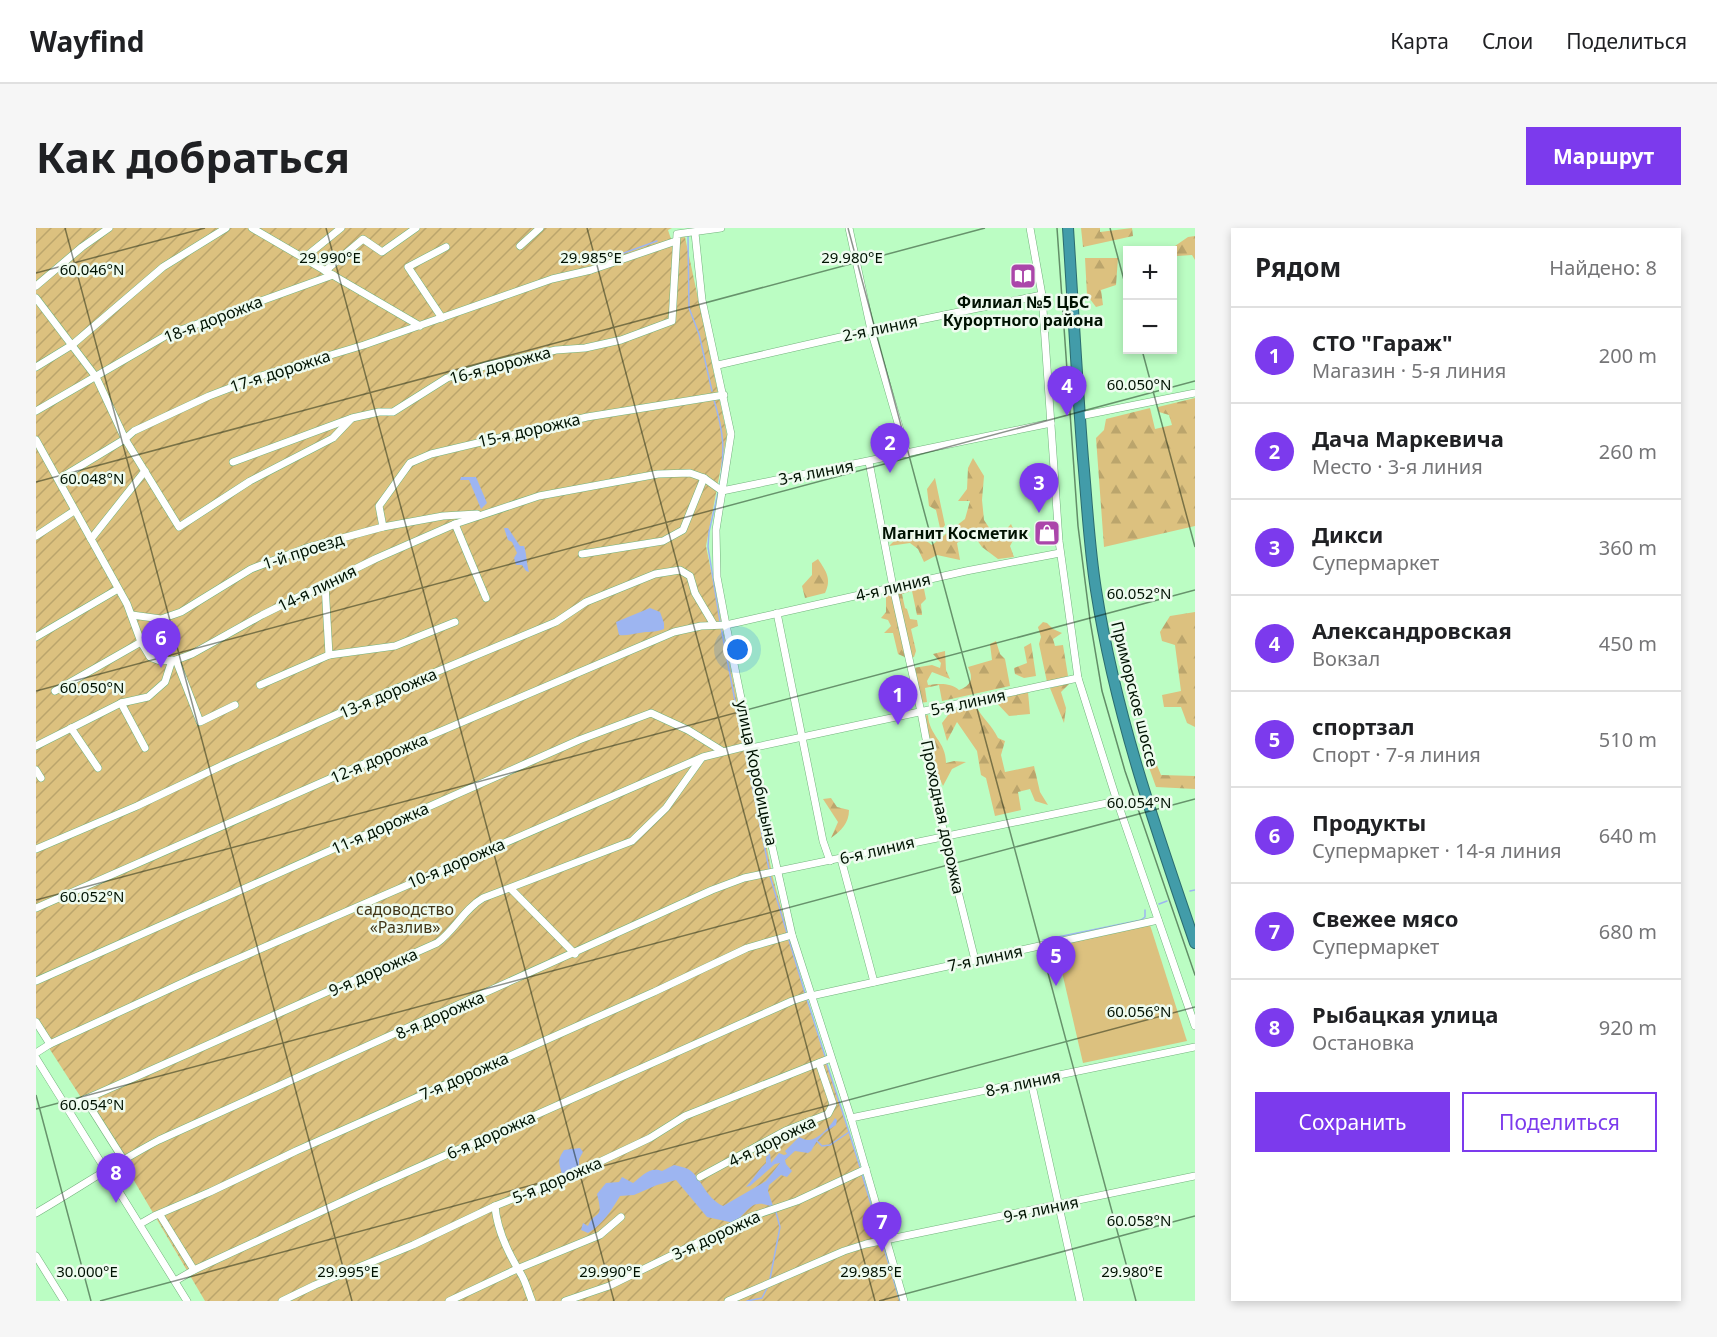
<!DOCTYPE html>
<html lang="ru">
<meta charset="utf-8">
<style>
body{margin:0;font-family:"Noto Sans",sans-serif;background:#f6f6f6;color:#202124}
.controls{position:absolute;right:18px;top:18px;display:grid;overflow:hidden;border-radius:0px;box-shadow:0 3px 9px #0003}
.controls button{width:54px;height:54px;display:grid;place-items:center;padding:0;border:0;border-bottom:2px solid #e0e0e0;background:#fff;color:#202124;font:30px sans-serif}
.you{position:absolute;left:702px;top:422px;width:21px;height:21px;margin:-15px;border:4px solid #fff;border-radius:50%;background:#1a73e8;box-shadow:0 0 0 9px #1a73e833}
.badge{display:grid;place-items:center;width:39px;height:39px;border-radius:50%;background:#7c3aed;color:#fff;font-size:20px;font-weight:700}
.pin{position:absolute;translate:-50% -50px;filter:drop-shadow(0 2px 3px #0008)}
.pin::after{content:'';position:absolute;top:32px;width:21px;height:18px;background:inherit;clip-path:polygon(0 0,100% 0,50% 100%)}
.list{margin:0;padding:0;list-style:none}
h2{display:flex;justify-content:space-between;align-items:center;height:78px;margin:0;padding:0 24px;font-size:26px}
h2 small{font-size:20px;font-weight:400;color:#757577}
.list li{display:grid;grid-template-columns:39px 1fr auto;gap:18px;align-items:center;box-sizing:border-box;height:96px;padding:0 24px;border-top:2px solid #e0e0e0}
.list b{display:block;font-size:22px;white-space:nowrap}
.list p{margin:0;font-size:20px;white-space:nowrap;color:#757577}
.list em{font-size:20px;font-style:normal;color:#757577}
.actions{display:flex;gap:12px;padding:18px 24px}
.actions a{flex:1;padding:14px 0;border:2px solid #7c3aed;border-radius:0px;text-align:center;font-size:21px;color:#7c3aed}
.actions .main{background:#7c3aed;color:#fff}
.map{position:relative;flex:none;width:1159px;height:1073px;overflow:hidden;border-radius:0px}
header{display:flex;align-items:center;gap:36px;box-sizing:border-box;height:84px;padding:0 30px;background:#fff;border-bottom:2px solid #e0e0e0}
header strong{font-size:28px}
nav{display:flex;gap:33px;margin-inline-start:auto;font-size:21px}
.intro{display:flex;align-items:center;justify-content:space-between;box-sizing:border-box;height:144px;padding:0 36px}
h1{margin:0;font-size:42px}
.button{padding:15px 27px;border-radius:0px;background:#7c3aed;color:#fff;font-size:21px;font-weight:700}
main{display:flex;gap:36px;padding:0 36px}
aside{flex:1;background:#fff;border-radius:0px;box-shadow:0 3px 9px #0003}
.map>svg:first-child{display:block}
.grass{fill:#dcc17f}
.forest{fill:url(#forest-firs)}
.garden{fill:url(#garden-furrows)}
.water{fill:#9db5f1}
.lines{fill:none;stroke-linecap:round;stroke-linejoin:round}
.stream{stroke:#9db5f1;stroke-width:1.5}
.minor-casing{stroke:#72b27c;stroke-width:8}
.highway-casing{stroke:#2b6c6f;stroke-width:12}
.minor{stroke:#fff;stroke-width:7}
.highway{stroke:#429ca9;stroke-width:10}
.rail{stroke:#628d67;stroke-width:1.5}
.ticks{fill:none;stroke:#001202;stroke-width:1.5;stroke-opacity:0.45}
.labels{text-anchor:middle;stroke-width:5;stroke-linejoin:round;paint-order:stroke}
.poi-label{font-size:16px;font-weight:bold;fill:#001202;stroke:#eefbef}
.street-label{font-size:16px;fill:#001202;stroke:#eefbef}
.park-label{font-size:16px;fill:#423618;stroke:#eefbef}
.ticks-label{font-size:15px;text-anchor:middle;fill:#001202;stroke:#eefbef;stroke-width:5;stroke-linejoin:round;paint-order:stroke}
</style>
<header>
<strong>Wayfind</strong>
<nav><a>Карта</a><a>Слои</a><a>Поделиться</a></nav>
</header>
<div class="intro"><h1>Как добраться</h1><a class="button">Маршрут</a></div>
<main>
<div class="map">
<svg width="1159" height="1073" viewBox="0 0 1159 1073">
<defs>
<pattern id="forest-firs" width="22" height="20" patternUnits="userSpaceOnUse" patternTransform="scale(1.5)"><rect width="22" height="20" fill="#dcc17f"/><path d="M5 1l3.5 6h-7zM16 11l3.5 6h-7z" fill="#bba56c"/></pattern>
<pattern id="garden-furrows" width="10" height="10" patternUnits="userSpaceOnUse" patternTransform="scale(1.5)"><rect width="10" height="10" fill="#dcc17f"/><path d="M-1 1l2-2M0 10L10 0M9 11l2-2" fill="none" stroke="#bba56c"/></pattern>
</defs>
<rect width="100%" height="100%" fill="#bbfdc3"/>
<!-- grass -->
<polygon class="grass" points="1114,697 1151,813 1047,835 1020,718"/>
<!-- forest -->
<g class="forest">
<polygon points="1045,0 1064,0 1064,4 1096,0 1097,8 1047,19"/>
<polygon points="1159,8 1159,32 1156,27 1141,28 1139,18 1152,9"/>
<polygon points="1049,30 1082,30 1080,57 1065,62 1067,77 1060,79 1051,67"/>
<polygon points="1159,170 1159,298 1068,319 1060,210 1068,202 1070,191 1114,180 1119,201 1136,197 1133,187 1123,184 1122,179"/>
<polygon points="937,230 948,248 946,272 948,292 958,307 965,307 975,296 980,307 974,318 978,329 962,331 946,319 936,305 921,315 924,332 901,327 888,334 882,321 874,315 853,318 860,311 904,300 900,282 893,278 891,261 899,250 909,297 903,306 889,312 896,317 929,291 934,273 922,273 931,261 932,240"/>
<path d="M782 331C790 343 796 351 789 365L769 370 766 358 776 347V335Z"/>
<polygon points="887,356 890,371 885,376 886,387 881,387 876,363 866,366 869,380 871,381 874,391 881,392 882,398 875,401 880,423 878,429 875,430 859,363"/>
<polygon points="856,363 871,430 862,426 857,405 848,405 855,398 852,392 845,390 850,384 850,364"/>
<polygon points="1159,384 1159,499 1151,495 1145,479 1128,479 1126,467 1145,463 1139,417 1126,413 1124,404 1134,388"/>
<polygon points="1007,394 1011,395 1017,401 1026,405 1017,411 1019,418 1027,417 1032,448 1011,454 1003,416 1005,409 1002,399"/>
<path d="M960 413 964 426 969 431 974 458 906 473 903 457 889 460 891 474 884 475 877 440 896 437 904 440 905 435 897 426 909 423 910 442 914 451 896 444 891 453 892 457C902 456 914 454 923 462 935 458 938 450 932 439L956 432 954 416Z"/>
<polygon points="995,415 1000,448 988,450 979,446 978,440 991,435 988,419"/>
<polygon points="1034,455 1025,464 1030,480 1028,495 1014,460"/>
<polygon points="992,464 994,486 973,488 958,472"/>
<path d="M939 477C946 490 956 497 962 510L969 513 965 527 969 544 998 538 1004 564 1012 577 999 573 994 561 982 564 985 582 959 588 950 550 945 547 941 523 921 494 911 513 906 495 916 482Z"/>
<path d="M892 487C893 508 910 513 910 535L918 533 930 534 916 541 907 558 898 538 888 488Z"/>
<polygon points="1118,530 1125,547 1159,548 1159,561 1120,559 1111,534"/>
<path d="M795 570 801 579 813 582C813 595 805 603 795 610L802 594 787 571Z"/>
</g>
<!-- garden -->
<polygon class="garden" points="0,0 636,0 632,2 635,11 649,9 691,207 670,318 737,650 770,770 866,1073 169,1073 90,939 0,800"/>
<!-- water -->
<g class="water">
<polygon points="425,249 440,249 451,275 445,281 433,252 424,252"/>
<path d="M468 300H472L484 318H488C491 327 490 334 493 344L490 343 486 337H480L478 330 481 325 476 314 472 312Z"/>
<path d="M614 380 624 384 628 395V401C618 405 613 403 603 405 595 406 591 408 583 407L580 394Z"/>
<path d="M799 890 801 892 800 897 788 905 781 913 775 923 772 925 759 923 749 932 750 936 756 943 751 949 745 947 733 957 732 963 737 978C733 978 727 975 722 976 714 976 705 990 698 995L671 989 640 952 621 957 598 967 584 968C575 983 567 996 552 1005L545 1002 547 995 552 998C560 980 568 994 561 966L570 955 583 954 586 949 597 955C606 948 614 938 626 943L638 937C642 938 648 939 652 941 665 948 668 969 687 978L730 953 744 935 739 936 714 958 710 959C718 951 722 942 730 935V929L734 925 735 935 743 925 748 927 751 926 749 923 763 909C766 910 769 912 772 912 782 912 795 898 799 890Z"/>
<path d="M544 920 547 924 543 931V941L526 947C524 935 520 934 528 922Z"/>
</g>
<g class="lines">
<!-- stream -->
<g class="stream">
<polyline points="652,8 653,80 663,106 676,163"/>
<polyline points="574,30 621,13"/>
<path d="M678 172C688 206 689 221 684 256"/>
<polyline points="682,265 673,304 672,319 684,394"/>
<polyline points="685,399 707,515"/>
<polyline points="709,522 733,641"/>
<polyline points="734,648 751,705"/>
<polyline points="1154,663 1159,662"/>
<polyline points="1123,676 1131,673"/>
<polyline points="753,712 769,765"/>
<polyline points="1007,712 1105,692 1109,689 1109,682"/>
<polyline points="771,771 789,828"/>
<polyline points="813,904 824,939"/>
<polyline points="781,913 786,918 794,917 813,904 791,836"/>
<polyline points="826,946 845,1010"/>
<polyline points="847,1017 864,1073"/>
<polyline points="734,1051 744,999 740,984"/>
<polyline points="711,1073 726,1070 731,1060"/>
</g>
<defs>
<g id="minor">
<polyline points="216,0 384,98"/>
<polyline points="813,0 835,102 871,226"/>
<polyline points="994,0 1006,67 1023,313 1042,450 1081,573 1159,798"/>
<polyline points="659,5 666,72 695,206 680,302 681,349 690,397 729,587 756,707 815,890 868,1073"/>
<polyline points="484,18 504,0"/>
<polyline points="268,30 305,0"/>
<polyline points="289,43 327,11 346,24 380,0"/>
<polyline points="0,58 46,19 73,0"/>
<polyline points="0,70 60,149 89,211 143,299 214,253 297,210 315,191"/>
<polyline points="406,90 372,39 410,19"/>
<polyline points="682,137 835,102 1006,67"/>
<polyline points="0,139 36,117 127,39 190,0"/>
<polyline points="0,183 131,107 297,47"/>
<polyline points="1044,188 1159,165"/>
<polyline points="0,212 91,376 105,414 114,429 124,433 140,432 156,426 226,387 339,331 419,296 503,268 622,246 654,245 668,250 686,263 1015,195"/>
<polyline points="197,234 316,190 343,184 357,184 411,150 449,138 520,122 549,120 585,112 636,93 641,6 685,0"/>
<polyline points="833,234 857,359 885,484 908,607 939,732"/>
<polyline points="23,251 89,211 98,203 173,168 228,147 328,117 516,51 555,42 640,13"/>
<polyline points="419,296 450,370"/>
<polyline points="347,299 343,278 374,235 395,226 551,189 688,167"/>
<polyline points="0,308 38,283"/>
<polyline points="55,311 109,243"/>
<polyline points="546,326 627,313 647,302 668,250"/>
<polyline points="289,356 293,427"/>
<polyline points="741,385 787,613 794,633"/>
<polyline points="96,387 125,391 145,384 215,341 273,319 347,299 407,288 441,286"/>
<polyline points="0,409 82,361"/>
<polyline points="140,432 164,494 199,477"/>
<polyline points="224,457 293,427 359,418 419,394"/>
<polyline points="19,463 105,414"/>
<polyline points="85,475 109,520"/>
<polyline points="35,500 62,540"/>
<polyline points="0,518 85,475 112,469 129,454 136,432"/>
<polyline points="715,520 1042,450"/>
<polyline points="0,542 5,550"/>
<polyline points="0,621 101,578 187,537 335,471 520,394 550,374 619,346 644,342 654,348 659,365 678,397"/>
<polyline points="805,631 838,754"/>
<polyline points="475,661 539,726"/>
<polyline points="0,680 323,538 638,404 665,398 690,397 930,343 1024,325"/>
<polyline points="0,753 543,512 615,485 652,502 686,523"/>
<polyline points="775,768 1122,692"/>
<polyline points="0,794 14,816"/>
<polyline points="0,825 14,816 155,751 667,529 715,517"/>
<polyline points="0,830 151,1073"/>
<polyline points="995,853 1044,1073"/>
<polyline points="49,871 87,931"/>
<path d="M32 879 401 715C419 702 428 681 447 670L596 613 630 580 665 531"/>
<polyline points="815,890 1159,819"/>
<polyline points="664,949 749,903 792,886 797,876 783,835"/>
<path d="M459 978C461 1003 472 1025 485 1046 490 1054 492 1064 496 1073"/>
<path d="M0 985C41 961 81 934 123 912L676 662 708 650 1081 573"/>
<polyline points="124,987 158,1042"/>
<polyline points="104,996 118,988 174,964 260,923 618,764 711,720 756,707"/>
<polyline points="0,1028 28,1073"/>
<polyline points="139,1053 158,1042 338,959 756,773 774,767"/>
<polyline points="246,1073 279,1057 377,1017 459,978 538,946 614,910 649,888 795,830"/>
<polyline points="413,1073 481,1041 564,1007 585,989"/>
<polyline points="529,1073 573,1058 714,989 761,973 830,941"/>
<polyline points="692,1073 808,1023 830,1016 1159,948"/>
</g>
<path id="highway" d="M1032 0C1037 77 1041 154 1047 231 1051 274 1053 318 1060 362 1079 484 1119 599 1159 715"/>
</defs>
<!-- minor casing -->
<use href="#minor" class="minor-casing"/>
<!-- highway casing -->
<use href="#highway" class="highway-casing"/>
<!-- minor -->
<use href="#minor" class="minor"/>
<!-- highway -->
<use href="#highway" class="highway"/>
<!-- rail -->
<polyline class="rail" points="1021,0 1042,298 1054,392 1066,463 1089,543 1159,747"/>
</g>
<!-- ticks -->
<path class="ticks" d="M29 0 316 1073M290 0 578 1073M551 0 839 1073M812 0 1100 1073M1074 0 1092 67M0 45 169 0M1106 122 1159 319M0 254 949 0M0 463 1159 153M0 672 1159 362M0 867 55 1073M0 881 1159 571M64 1073 1159 779M843 1073 1159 988"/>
<!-- icons -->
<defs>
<symbol id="library-square" viewBox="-11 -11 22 22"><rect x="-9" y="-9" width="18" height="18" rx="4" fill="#ab46aa" stroke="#eefbef"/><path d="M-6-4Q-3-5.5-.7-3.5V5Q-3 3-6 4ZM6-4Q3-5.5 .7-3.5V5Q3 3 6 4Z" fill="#fff"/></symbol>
<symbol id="shop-square" viewBox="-11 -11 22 22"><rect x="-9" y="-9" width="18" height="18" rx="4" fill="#ab46aa" stroke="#eefbef"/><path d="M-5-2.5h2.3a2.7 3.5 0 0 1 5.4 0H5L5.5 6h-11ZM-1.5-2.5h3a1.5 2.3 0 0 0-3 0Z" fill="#fff"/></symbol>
</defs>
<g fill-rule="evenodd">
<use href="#library-square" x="972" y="33" width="30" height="30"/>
<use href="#shop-square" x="996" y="290" width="30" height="30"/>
</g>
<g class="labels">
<!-- poi labels -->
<g class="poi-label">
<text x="987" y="80">Филиал №5 ЦБС<tspan x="987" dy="18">Курортного района</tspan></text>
<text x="992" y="311" text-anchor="end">Магнит Косметик</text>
</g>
<!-- street labels -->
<g class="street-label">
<text transform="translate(177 91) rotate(-21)" y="6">18-я дорожка</text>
<text transform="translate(844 100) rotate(-12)" y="6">2-я линия</text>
<text transform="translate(464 137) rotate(-15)" y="6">16-я дорожка</text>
<text transform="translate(244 143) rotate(-18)" y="6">17-я дорожка</text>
<text transform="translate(493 202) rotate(-13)" y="6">15-я дорожка</text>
<text transform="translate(780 244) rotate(-11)" y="6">3-я линия</text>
<text transform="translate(267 323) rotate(-18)" y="6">1-й проезд</text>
<text transform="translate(857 359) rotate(-13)" y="6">4-я линия</text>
<text transform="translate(281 360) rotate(-26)" y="6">14-я линия</text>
<text transform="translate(352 465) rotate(-23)" y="6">13-я дорожка</text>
<text transform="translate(1099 466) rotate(76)" y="6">Приморское шоссе</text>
<text transform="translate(932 474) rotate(-12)" y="6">5-я линия</text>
<text transform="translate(343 530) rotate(-23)" y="6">12-я дорожка</text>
<text transform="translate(721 545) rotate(78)" y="6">улица Коробицына</text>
<text transform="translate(907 589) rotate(78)" y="6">Проходная дорожка</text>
<text transform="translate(344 600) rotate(-24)" y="6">11-я дорожка</text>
<text transform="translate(841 622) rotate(-13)" y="6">6-я линия</text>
<text transform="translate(420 635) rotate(-23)" y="6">10-я дорожка</text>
<text transform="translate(949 730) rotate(-12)" y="6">7-я линия</text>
<text transform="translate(337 744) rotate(-24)" y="6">9-я дорожка</text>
<text transform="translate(404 787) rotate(-24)" y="6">8-я дорожка</text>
<text transform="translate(428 848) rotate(-24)" y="6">7-я дорожка</text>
<text transform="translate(987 855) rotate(-12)" y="6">8-я линия</text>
<text transform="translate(455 907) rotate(-24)" y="6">6-я дорожка</text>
<text transform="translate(736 913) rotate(-26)" y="6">4-я дорожка</text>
<text transform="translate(521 952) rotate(-23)" y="6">5-я дорожка</text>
<text transform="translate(1005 981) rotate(-12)" y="6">9-я линия</text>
<text transform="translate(680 1007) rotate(-25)" y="6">3-я дорожка</text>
</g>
<!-- park labels -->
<g class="park-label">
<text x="369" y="687">садоводство<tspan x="369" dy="18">«Разлив»</tspan></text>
</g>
</g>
<g class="ticks-label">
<text x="294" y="35">29.990°E</text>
<text x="555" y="35">29.985°E</text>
<text x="816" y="35">29.980°E</text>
<text x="56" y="47">60.046°N</text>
<text x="1103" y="162">60.050°N</text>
<text x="56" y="256">60.048°N</text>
<text x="1103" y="371">60.052°N</text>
<text x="56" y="465">60.050°N</text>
<text x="1103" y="580">60.054°N</text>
<text x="56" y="674">60.052°N</text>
<text x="1103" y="789">60.056°N</text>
<text x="56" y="882">60.054°N</text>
<text x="1103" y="998">60.058°N</text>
<text x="51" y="1049">30.000°E</text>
<text x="312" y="1049">29.995°E</text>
<text x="574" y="1049">29.990°E</text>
<text x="835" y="1049">29.985°E</text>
<text x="1096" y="1049">29.980°E</text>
</g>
</svg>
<div class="controls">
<button>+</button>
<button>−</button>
</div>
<div class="you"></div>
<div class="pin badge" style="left:862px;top:497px">1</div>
<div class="pin badge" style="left:854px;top:245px">2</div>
<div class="pin badge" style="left:1003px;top:285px">3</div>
<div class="pin badge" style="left:1031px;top:188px">4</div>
<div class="pin badge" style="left:1020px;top:758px">5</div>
<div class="pin badge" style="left:125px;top:440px">6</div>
<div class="pin badge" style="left:846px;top:1024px">7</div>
<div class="pin badge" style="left:80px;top:975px">8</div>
</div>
<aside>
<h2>Рядом<small>Найдено: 8</small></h2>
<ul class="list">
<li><span class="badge">1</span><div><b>СТО &quot;Гараж&quot;</b><p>Магазин · 5-я линия</p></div><em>200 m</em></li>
<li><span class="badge">2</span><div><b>Дача Маркевича</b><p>Место · 3-я линия</p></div><em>260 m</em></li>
<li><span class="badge">3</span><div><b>Дикси</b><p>Супермаркет</p></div><em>360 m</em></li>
<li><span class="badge">4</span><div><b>Александровская</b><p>Вокзал</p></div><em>450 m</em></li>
<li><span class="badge">5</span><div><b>спортзал</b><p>Спорт · 7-я линия</p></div><em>510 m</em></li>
<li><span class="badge">6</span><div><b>Продукты</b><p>Супермаркет · 14-я линия</p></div><em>640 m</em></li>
<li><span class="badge">7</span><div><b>Свежее мясо</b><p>Супермаркет</p></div><em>680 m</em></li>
<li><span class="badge">8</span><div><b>Рыбацкая улица</b><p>Остановка</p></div><em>920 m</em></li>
</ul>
<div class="actions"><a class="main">Сохранить</a><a>Поделиться</a></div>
</aside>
</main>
